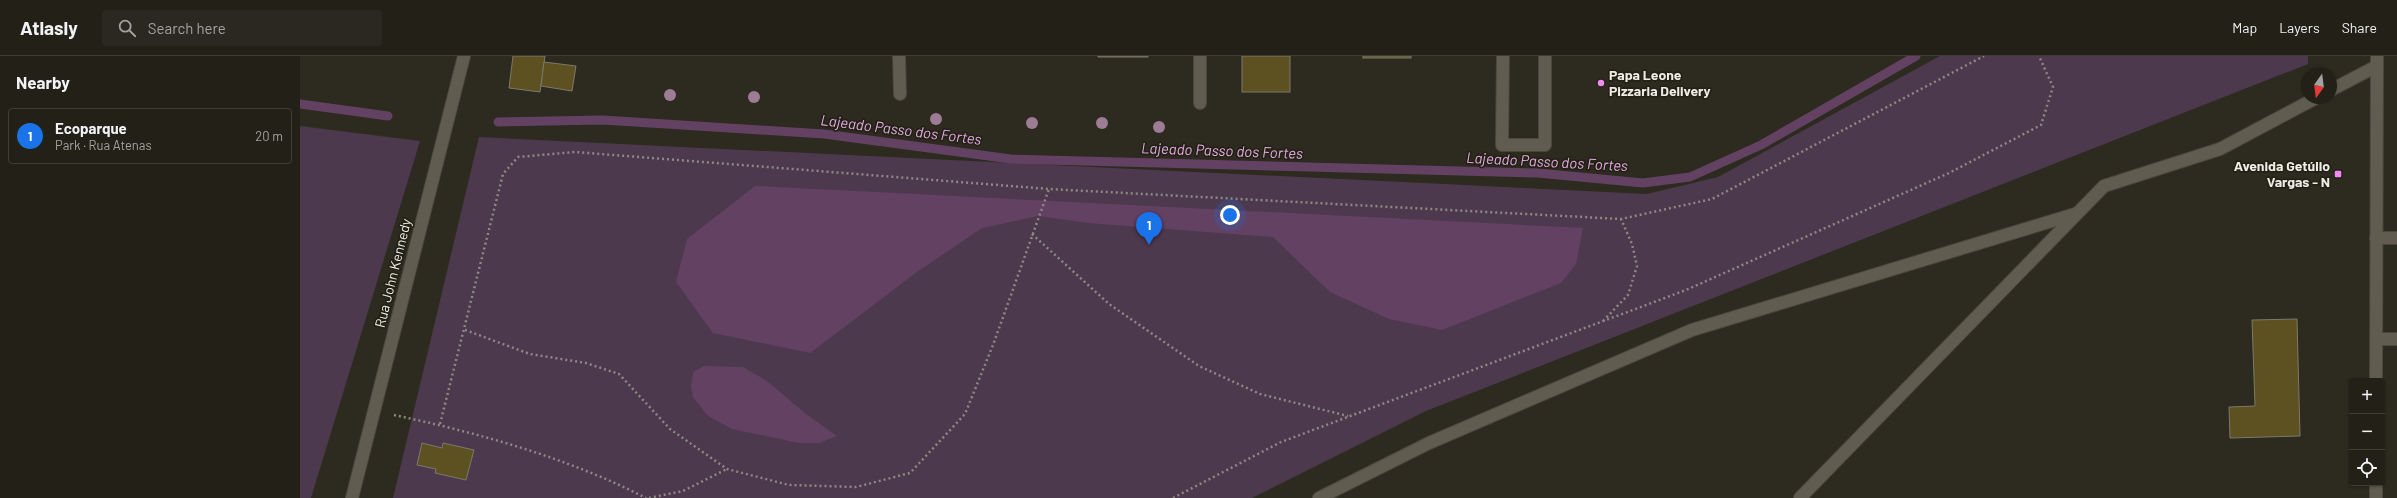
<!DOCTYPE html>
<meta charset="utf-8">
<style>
body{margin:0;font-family:Barlow,sans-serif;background:#2a2820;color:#f1f3f6}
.controls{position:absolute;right:12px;bottom:12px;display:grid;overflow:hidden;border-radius:4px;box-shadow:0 1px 3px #0004}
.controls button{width:36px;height:36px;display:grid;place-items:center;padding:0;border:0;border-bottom:1px solid #3f3e36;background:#222017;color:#f1f3f6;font:20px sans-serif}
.compass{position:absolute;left:2001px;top:12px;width:36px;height:36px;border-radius:50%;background:#222017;box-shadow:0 1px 3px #0004;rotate:194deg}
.you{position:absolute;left:930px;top:159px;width:14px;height:14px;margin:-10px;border:3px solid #fff;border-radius:50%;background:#1a73e8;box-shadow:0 0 0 6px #1a73e833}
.badge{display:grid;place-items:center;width:26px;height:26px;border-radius:50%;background:#1a73e8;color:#fff;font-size:13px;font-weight:700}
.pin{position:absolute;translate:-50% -33px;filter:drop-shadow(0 1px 2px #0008)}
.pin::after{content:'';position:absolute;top:21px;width:14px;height:12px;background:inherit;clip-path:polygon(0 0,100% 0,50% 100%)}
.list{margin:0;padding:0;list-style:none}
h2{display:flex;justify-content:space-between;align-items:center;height:52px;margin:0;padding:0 16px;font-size:17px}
h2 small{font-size:13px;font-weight:400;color:#a2a3a1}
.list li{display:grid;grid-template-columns:26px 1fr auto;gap:12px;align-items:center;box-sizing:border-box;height:56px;margin:0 8px 8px;padding:0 8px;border:1px solid #3f3e36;border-radius:4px}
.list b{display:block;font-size:15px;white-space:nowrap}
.list p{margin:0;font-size:13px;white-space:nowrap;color:#a2a3a1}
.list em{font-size:13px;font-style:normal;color:#a2a3a1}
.icon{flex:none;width:22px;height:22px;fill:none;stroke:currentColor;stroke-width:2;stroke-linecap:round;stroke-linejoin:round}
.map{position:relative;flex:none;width:2097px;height:442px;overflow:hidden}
header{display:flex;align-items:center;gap:24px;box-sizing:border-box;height:56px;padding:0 20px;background:#222017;border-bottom:1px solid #3f3e36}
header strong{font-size:19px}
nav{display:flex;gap:22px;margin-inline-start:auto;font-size:14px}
.search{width:280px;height:36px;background:#2a2820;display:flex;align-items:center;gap:10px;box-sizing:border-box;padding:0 14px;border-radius:4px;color:#a2a3a1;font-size:15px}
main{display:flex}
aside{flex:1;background:#222017}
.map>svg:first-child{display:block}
.green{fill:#4d394d}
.water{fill:#634163}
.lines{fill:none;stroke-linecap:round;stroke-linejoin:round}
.stream{stroke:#634163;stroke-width:9}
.building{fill:#5d5121;stroke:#7c796c}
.minor-casing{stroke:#4a473e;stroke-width:14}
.path{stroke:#8c8980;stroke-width:2.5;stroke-dasharray:2 3;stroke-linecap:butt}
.minor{stroke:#605d50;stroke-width:12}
.tree{fill:#9d7c96}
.poi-dot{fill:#f28af3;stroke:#242116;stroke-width:1.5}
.labels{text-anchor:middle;stroke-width:3.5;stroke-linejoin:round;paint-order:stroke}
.poi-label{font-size:14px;font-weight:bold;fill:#eeece5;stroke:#242116;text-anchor:start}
.street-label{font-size:14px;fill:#eeece5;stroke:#242116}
.water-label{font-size:15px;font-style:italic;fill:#e2aae1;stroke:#242116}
</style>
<header>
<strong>Atlasly</strong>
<div class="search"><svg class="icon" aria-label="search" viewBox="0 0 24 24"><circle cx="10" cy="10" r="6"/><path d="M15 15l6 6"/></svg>Search here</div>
<nav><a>Map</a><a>Layers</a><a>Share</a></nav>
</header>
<main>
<aside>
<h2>Nearby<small></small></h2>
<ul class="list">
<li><span class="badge">1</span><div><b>Ecoparque</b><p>Park · Rua Atenas</p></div><em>20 m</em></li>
</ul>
</aside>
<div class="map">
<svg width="2097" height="442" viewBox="0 0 2097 442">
<rect width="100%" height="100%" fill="#2d2a1f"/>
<!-- green -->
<g class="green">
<polygon points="1640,0 2008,0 2008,8 1126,355 952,442 93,442 179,81 1347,138 1418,121"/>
<polygon points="0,70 120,85 11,442 0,442"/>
</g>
<!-- water -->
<g class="water">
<polygon points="455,130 1283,172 1276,208 1261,227 1142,274 1089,263 1030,236 973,181 788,167 738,160 682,172 617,216 510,297 413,277 376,226 387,183"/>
<polygon points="404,310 443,311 467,325 506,358 537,380 519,387 499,387 432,373 408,360 393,341 391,331 393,316"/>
</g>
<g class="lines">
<!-- stream -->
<g class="stream">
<polyline points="0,48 88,60"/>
<polyline points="198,66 303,64 524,78 711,103 1238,117 1343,127 1390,121 1461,89 1616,0"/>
</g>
</g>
<!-- building -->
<g class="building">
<polygon points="213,0 245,0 240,36 209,32"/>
<polygon points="848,0 848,1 798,1 798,0"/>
<rect x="942" y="0" width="48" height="36"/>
<rect x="1063" y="0" width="48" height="2"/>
<polygon points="244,6 276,10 272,35 241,30"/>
<polygon points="1997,263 2000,380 1930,382 1929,351 1955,350 1952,264"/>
<polygon points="122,387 142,392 143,387 174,394 166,424 135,417 136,413 117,409"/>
</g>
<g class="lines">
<defs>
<g id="minor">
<polyline points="599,0 600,38"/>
<polyline points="1203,0 1202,89 1245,89 1245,0"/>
<polyline points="2031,34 2077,10"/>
<polyline points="900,47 900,0"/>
<polyline points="2076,182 2097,182"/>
<polyline points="2076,283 2097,283"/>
<polyline points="2076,325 2077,0"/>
<polyline points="52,442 164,0"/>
<polyline points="1019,442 1129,387 1392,274 1775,158"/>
<polyline points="1500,442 1804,130 1920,93 2016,42"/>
<polyline points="2076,442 2076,427"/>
</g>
</defs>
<!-- minor casing -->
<use href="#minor" class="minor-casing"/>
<!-- path -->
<g class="path">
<polyline points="732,178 809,248 899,310 960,338 1048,360"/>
<polyline points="1303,265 1328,239 1337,210 1332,188 1321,163"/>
<polyline points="165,274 230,298 286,307 319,318 370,373 427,413 489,429 556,431 610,417 665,358 693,289 749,133"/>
<path d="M94 359C179 377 268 402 346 442"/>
<polyline points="140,368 203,118 218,101 275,96 749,133 1321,163 1412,143 1684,0"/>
<polyline points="349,442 383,435 427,413"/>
<polyline points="873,442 981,386 1386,234 1649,117 1741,69 1753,31 1739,0"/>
</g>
<!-- minor -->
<use href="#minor" class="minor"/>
</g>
<!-- trees -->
<g class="tree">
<circle cx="370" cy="39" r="6"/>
<circle cx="454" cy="41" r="6"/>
<circle cx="636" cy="63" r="6"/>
<circle cx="732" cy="67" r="6"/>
<circle cx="802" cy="67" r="6"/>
<circle cx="859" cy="71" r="6"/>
</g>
<!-- markers -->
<g class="poi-dot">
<circle cx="1301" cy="27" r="4"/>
<rect x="2034" y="114" width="8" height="8" rx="2"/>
</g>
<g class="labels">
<!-- poi labels -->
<g class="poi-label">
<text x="1309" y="24">Papa Leone<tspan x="1309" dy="16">Pizzaria Delivery</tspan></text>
<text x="2030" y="115" text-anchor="end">Avenida Getúlio<tspan x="2030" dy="16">Vargas - N</tspan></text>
</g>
<!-- street labels -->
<g class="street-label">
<text transform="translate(93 217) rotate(-76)" y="5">Rua John Kennedy</text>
</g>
<!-- water labels -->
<g class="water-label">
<text transform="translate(601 74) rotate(7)" y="5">Lajeado Passo dos Fortes</text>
<text transform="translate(922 95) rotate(2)" y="5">Lajeado Passo dos Fortes</text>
<text transform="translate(1247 106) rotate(3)" y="5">Lajeado Passo dos Fortes</text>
</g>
</g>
</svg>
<div class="controls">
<button>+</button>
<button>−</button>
<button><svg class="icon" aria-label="locate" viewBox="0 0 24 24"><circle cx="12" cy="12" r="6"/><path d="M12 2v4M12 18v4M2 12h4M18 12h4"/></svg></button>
</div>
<svg class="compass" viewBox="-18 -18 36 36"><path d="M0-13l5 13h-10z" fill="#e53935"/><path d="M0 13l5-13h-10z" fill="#a2a3a1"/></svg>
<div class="you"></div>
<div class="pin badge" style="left:849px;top:189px">1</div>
</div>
</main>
